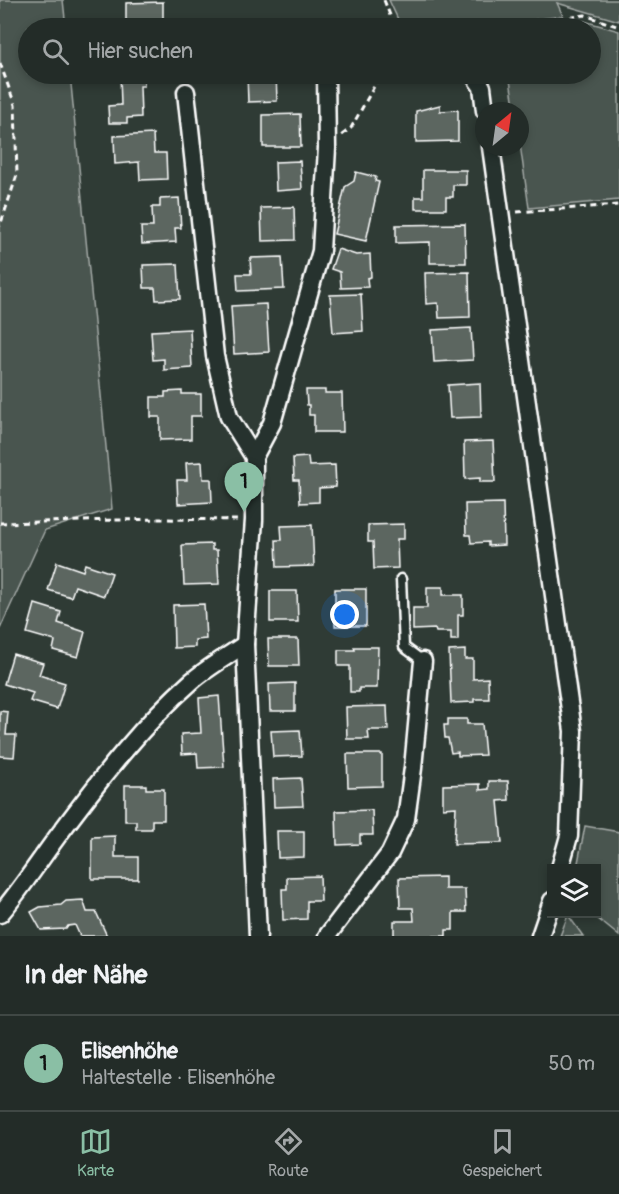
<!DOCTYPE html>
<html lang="de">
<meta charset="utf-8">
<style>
body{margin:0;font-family:Pangolin,sans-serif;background:#2f3834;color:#f1f3f6}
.controls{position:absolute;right:18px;bottom:18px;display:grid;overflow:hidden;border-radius:0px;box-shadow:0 3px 9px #0003}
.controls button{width:54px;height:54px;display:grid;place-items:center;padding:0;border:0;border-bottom:2px solid #404845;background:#232c28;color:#f1f3f6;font:30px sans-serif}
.compass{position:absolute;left:475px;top:102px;width:54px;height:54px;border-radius:50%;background:#232c28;box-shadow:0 3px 9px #0003;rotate:29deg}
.you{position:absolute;left:345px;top:615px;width:21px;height:21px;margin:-15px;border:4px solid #fff;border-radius:50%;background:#1a73e8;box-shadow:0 0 0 9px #1a73e833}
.badge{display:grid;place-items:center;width:39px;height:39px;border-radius:50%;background:#8abfa5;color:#111;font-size:20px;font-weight:700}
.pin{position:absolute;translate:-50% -50px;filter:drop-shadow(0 2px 3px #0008)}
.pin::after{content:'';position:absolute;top:32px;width:21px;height:18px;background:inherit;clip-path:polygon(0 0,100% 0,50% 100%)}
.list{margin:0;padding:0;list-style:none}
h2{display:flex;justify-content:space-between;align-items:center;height:78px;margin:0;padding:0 24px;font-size:26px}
h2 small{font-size:20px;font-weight:400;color:#a3a7a8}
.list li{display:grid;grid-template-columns:39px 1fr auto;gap:18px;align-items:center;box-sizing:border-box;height:96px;padding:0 24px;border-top:2px solid #404845}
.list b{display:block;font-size:22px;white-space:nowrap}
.list p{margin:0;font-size:20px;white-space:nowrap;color:#a3a7a8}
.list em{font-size:20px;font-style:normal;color:#a3a7a8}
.icon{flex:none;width:33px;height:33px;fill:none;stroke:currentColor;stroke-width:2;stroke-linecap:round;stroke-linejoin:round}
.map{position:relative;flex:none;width:619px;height:936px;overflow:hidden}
.search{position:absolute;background:#232c28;box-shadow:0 3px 9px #0003;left:18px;right:18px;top:18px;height:66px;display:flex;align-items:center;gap:15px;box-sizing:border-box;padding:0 21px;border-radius:33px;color:#a3a7a8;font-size:22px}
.sheet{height:174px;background:#232c28}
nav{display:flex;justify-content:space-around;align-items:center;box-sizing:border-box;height:84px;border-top:2px solid #404845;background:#232c28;font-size:16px;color:#a3a7a8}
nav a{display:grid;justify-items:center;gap:3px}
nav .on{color:#8abfa5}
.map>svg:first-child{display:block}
.green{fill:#4a544f;stroke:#a4aaa7;stroke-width:1.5}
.building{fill:#5b6661;stroke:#fff;stroke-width:1.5}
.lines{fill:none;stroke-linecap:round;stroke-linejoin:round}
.service-casing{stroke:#fff;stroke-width:13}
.minor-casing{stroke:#fff;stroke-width:21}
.path{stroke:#fff;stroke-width:3;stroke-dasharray:6 4.5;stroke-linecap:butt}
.service{stroke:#26332d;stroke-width:8}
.minor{stroke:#26332d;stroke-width:16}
</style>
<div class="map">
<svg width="619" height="936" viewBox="0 0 619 936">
<rect width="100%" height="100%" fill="#2f3b35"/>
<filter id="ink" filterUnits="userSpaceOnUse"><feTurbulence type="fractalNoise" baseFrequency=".0167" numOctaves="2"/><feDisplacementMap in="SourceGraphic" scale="12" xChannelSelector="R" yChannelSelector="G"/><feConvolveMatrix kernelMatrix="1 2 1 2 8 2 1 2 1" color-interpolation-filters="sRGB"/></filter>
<g filter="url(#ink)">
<!-- green -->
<g class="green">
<polygon points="0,0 63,0 66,28 28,28 28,74 70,74 112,509 45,530 0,629"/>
<polygon points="389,0 619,0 619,21 557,3 563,16 469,28 402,28"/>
<polygon points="584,21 619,31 619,200 529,208 520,144 520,111 515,111 509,74 590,74 590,28 536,28"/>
<polygon points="585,826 619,832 619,936 592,914 596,914 596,868 577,868"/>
<polygon points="568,915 583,936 560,936"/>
</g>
<!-- building -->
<g class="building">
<polygon points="163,2 163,28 126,28 126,3"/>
<polygon points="287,17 288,28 260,28 259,19"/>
<polygon points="120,74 144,74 144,86 140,86 141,117 127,118 127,123 109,123 108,106 121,105"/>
<polygon points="247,74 276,74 277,101 248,102"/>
<polygon points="440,105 440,111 458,110 458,141 416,142 416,111"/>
<polygon points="300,114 301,147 263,147 263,115"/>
<polygon points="153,134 154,153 166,153 167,179 140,180 139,162 115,164 114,136"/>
<polygon points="300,161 302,189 276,191 275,162"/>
<polygon points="423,170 466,170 466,185 453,185 453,197 446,197 446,209 415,209 415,197 423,197"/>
<polygon points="356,172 376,177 375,181 379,182 366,241 334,234 345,187 354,181"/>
<polygon points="179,198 181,228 175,228 176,242 142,244 141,227 153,227 152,207 160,207 160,199"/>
<polygon points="294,207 295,240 262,241 261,208"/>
<polygon points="465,224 466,263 430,263 430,242 396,243 396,225"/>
<polygon points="338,249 356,255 370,254 371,277 367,278 368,287 341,288 340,272 331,269"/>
<polygon points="282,257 284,289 238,291 237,274 251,274 250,258"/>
<polygon points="178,264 180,299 156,300 155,288 144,288 143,265"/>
<polygon points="469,272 470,317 439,318 438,303 426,304 425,273"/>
<polygon points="361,294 363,331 333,333 330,295"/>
<polygon points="266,304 269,352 234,354 231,306"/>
<polygon points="471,328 473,360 434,362 432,330"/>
<polygon points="190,329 192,368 164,370 164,359 153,360 151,331"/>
<polygon points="480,383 481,417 450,418 448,385"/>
<polygon points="306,390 325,390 325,393 342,393 343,432 314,432 314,415 309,415 309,405 307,405"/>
<polygon points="182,391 182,394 201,394 201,416 191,416 191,439 160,440 160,417 151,417 151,397 165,397 165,392"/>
<polygon points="493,441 495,482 480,482 480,478 465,479 464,442"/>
<polygon points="308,457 309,466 335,465 336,487 319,488 319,502 300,503 299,480 294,480 293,458"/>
<polygon points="202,462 203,479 211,479 212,502 178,504 177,480 187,480 186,463"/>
<polygon points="503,503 504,545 488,546 488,542 471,543 470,535 466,535 465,504"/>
<polygon points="404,524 404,539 397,539 398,568 374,569 373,542 368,542 368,525"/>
<polygon points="312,525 314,566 277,567 276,540 282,540 281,526"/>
<polygon points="212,544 212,550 217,550 219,584 184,585 182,545"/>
<polygon points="57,562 83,571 85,564 112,573 104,596 75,586 71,597 48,590"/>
<polygon points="427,587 443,587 443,595 463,595 463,615 458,615 458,640 451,640 451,632 436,632 435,629 413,630 413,608 427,608"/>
<rect x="335" y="589" width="31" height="37"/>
<polygon points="270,591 297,591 298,622 270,622"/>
<polygon points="35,604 61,612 58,623 85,632 78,657 53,650 55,641 27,633"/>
<polygon points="204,604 206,639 195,640 195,647 174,648 173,605"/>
<polygon points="268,639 298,639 299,666 269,666"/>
<polygon points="354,647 378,647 377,688 359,688 359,692 350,692 350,666 338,666 338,650 355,650"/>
<polygon points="465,650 465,659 473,659 473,679 488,678 489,699 474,699 474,702 451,703 449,651"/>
<polygon points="13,654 43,663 39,675 65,683 57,709 30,701 33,693 4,684"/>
<polygon points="295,683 295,711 270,711 269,684"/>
<polygon points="219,696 224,767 198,768 197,753 182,754 181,734 201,733 199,698"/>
<polygon points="387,706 388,730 368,730 369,739 347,739 346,707"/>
<polygon points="0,711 8,712 6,735 16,735 14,757 0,756"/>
<polygon points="448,719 467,719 467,724 482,724 485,755 458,756 458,752 451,753 448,738 445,738 444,725 448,725"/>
<polygon points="300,730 302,756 273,757 271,731"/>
<polygon points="347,754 382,754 382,786 348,787"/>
<polygon points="301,778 303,806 274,807 273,779"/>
<polygon points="489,781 508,781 509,800 498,801 502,843 454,844 456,807 443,808 443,785 480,784 480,790 489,789"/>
<polygon points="125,785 146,785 146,789 164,789 164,820 152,820 152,829 136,829 136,821 125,821"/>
<polygon points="372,810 373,835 360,835 360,844 337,845 336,811"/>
<polygon points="277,831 304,831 304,857 278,858"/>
<polygon points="115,836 115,857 138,857 138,879 92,879 92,837"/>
<polygon points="320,876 321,901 307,901 307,919 283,920 282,889 287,889 287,877"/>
<polygon points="445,877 445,889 465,889 466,912 453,912 453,930 446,930 446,936 394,936 394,921 414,921 413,908 400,908 399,878"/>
<polygon points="83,900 87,912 96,912 107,936 80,936 75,925 68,926 66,929 41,930 31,912 40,907 61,905 66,901"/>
</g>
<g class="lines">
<defs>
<polyline id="service" points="401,579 404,647 423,661"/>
<g id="minor">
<polyline points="473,74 482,87 485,111"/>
<polyline points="186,92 215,356 229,417 254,457"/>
<polyline points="491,147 573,731 569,836 560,868"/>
<path d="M0 914C23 887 41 858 63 829 102 777 143 724 192 681 208 667 228 656 245 644"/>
<polyline points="258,936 245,644 254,520 254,457 272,423 321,251 327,148 326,74"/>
<polyline points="327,936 390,853 406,819 413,768 423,661"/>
<polyline points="540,936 552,901"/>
</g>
</defs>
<!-- service casing -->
<use href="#service" class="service-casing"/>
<!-- minor casing -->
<use href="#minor" class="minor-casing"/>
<!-- path -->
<g class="path">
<polyline points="384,0 395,28"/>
<polyline points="508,28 585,15 619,27"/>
<polyline points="0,63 15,105 17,175 0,226"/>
<polyline points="342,135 351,128 381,74"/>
<polyline points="517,212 619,205"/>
<polyline points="0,523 159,519 238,520"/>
</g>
<!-- service -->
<use href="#service" class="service"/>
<!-- minor -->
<use href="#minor" class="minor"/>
</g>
</g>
</svg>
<div class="controls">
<button><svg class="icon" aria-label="layers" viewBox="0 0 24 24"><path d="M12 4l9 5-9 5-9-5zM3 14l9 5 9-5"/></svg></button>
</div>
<svg class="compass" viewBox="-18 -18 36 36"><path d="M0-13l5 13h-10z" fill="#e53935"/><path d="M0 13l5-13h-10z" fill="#a3a7a8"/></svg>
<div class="you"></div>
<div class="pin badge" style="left:244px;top:512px">1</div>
<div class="search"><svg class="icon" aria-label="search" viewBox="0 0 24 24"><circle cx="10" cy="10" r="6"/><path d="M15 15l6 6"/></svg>Hier suchen</div>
</div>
<section class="sheet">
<h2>In der Nähe<small></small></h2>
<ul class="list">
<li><span class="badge">1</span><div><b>Elisenhöhe</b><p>Haltestelle · Elisenhöhe</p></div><em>50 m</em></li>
</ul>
</section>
<nav>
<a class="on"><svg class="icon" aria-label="map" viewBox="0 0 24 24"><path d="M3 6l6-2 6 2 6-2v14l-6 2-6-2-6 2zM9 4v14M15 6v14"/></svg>Karte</a>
<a><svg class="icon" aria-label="directions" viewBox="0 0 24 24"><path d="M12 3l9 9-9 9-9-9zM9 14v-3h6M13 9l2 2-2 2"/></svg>Route</a>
<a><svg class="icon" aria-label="saved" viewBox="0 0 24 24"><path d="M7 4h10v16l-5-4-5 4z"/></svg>Gespeichert</a>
</nav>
